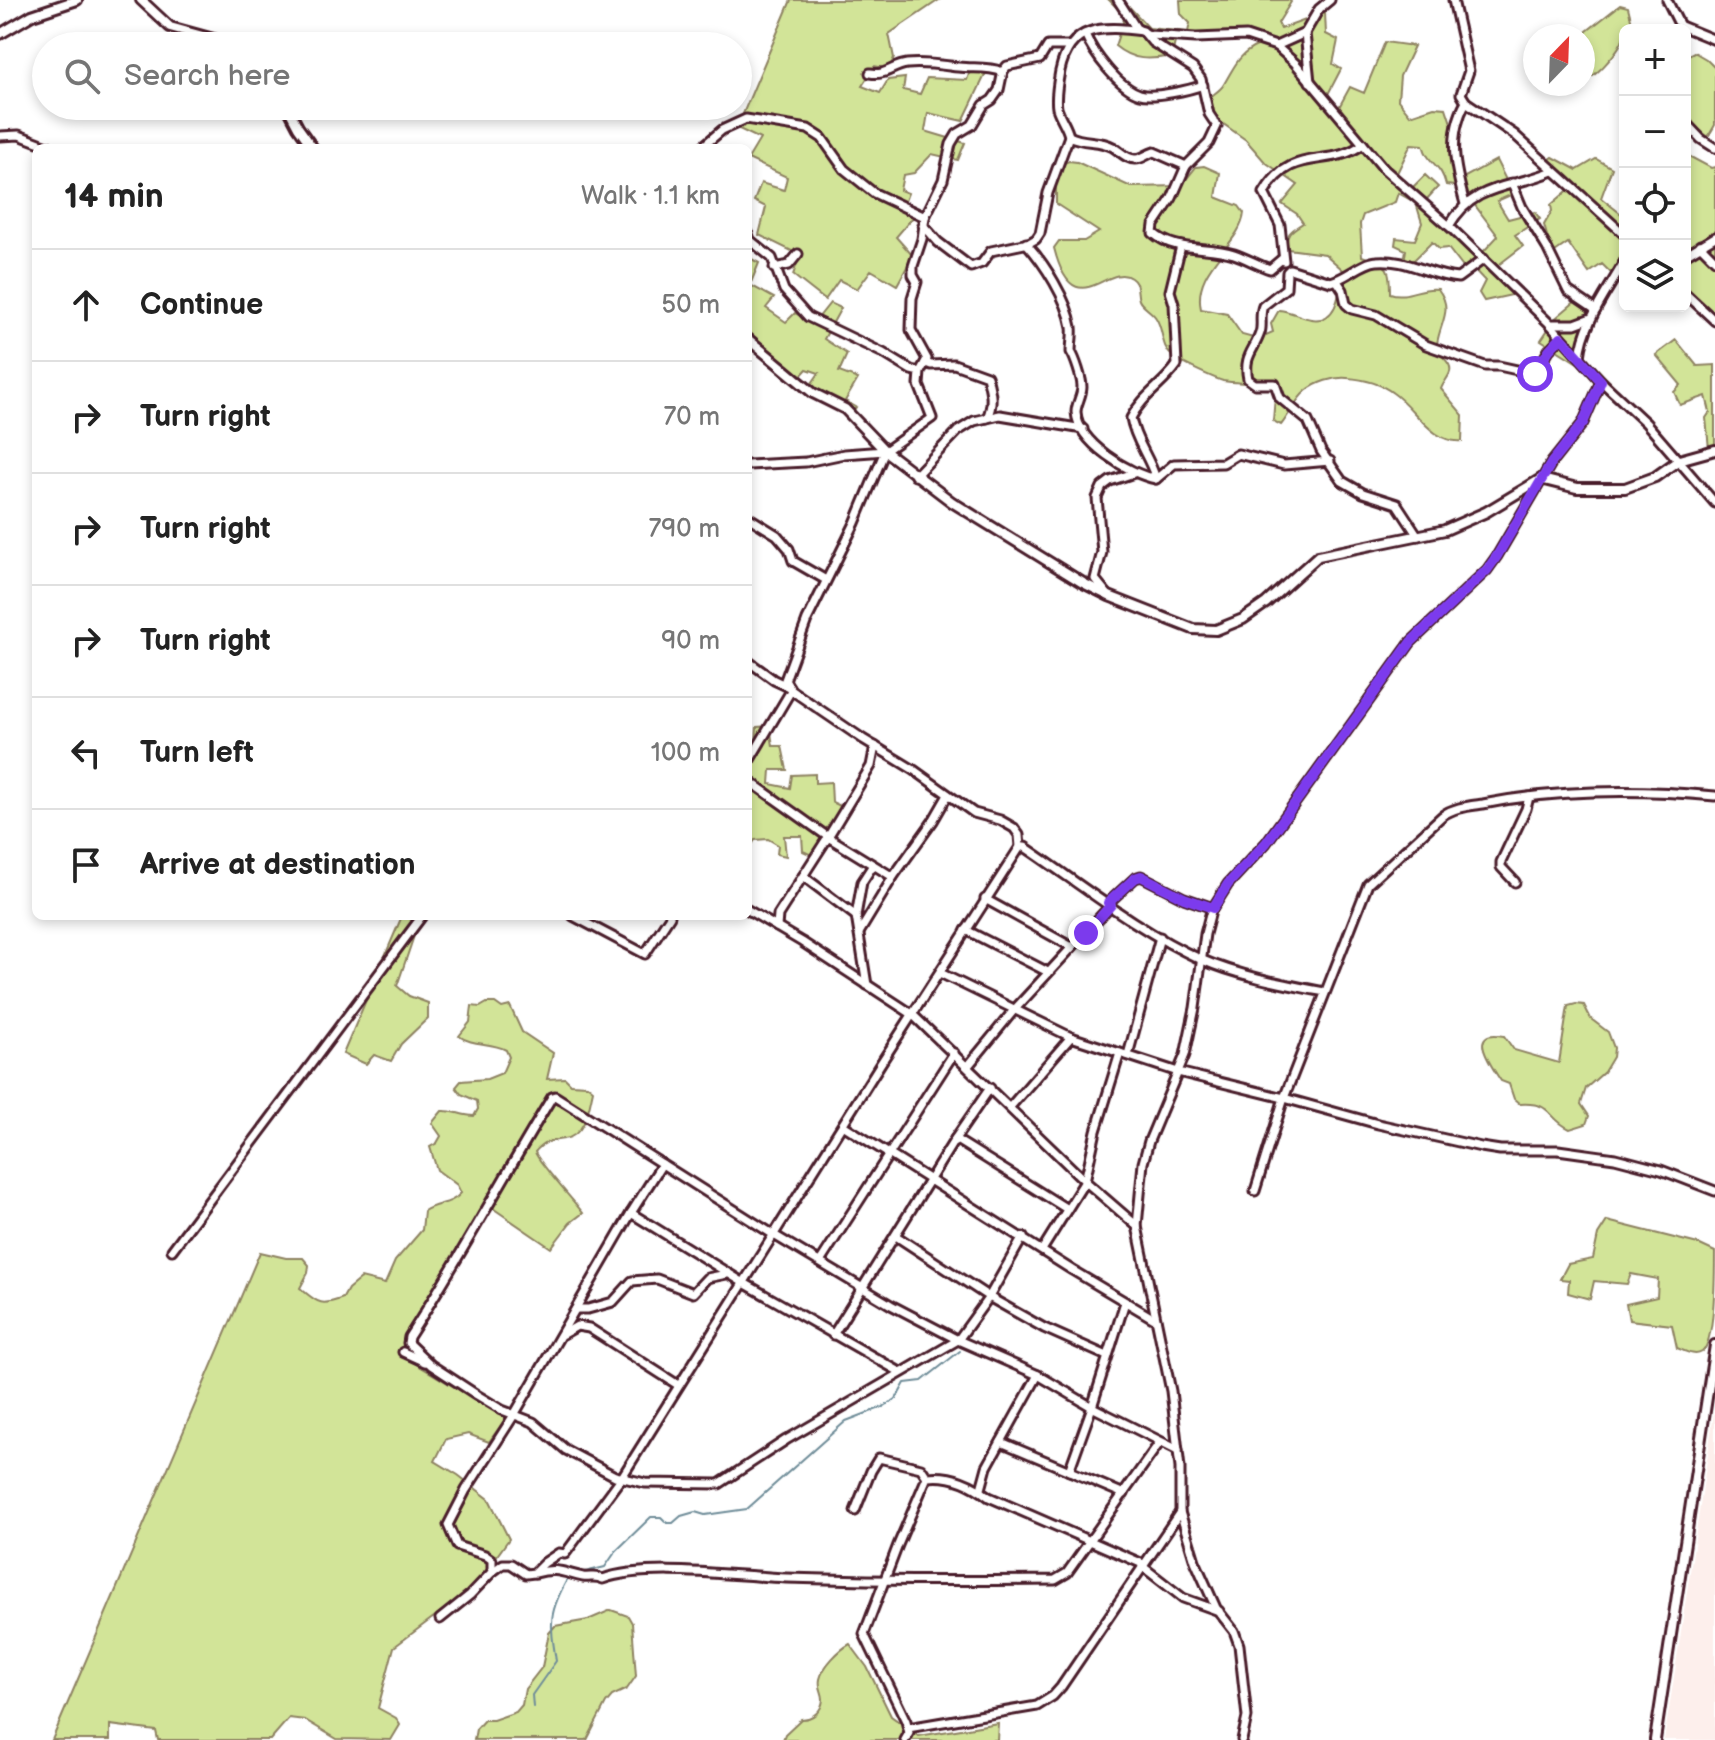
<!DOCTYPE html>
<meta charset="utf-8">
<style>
body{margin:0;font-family:"Balsamiq Sans",sans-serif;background:#f6f6f6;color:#222}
.controls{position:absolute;right:24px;top:24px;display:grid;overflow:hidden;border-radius:12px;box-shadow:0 4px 12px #0003}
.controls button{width:72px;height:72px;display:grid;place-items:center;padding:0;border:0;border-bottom:2px solid #e0e0e0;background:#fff;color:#222;font:40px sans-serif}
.compass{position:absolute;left:1523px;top:24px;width:72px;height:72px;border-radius:50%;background:#fff;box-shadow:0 4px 12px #0003;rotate:23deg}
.stop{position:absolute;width:24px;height:24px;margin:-18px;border:6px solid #7c3aed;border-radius:50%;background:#fff}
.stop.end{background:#7c3aed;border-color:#fff;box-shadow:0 2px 8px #0008}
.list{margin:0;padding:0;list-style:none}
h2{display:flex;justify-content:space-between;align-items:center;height:104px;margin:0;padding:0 32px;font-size:34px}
h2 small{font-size:26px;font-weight:400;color:#767676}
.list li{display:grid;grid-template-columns:52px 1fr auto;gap:24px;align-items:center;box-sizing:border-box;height:112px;padding:0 32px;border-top:2px solid #e0e0e0}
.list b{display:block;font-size:30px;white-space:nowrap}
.list em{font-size:26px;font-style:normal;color:#767676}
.icon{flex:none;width:44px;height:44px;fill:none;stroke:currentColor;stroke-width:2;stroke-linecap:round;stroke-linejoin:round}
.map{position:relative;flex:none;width:1715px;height:1740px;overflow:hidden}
.search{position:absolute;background:#fff;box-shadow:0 4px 12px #0003;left:32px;top:32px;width:720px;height:88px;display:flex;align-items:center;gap:20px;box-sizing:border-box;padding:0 28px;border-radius:44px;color:#767676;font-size:30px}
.panel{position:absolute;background:#fff;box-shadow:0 4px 12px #0003;left:32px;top:144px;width:720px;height:776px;border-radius:12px}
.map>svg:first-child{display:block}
.built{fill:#fdefec}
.green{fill:#d2e498;stroke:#8e8262;stroke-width:2}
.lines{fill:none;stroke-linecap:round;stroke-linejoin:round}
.stream{stroke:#6f8d99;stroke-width:2}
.minor-casing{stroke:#4a1f2b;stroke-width:13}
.tertiary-casing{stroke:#4a1f2b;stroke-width:14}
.minor{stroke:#fff;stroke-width:7}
.tertiary{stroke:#fff;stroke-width:8}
.route{stroke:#7c3aed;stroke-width:10}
</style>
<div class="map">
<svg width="1715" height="1740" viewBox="0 0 1715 1740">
<rect width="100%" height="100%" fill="#fff"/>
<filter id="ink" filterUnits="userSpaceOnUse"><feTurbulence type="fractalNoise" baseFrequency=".0125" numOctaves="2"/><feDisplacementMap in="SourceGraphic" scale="16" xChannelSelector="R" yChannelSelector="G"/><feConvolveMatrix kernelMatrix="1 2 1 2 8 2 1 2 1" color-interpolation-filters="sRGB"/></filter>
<g filter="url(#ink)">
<!-- built -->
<polygon class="built" points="1715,1407 1715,1740 1664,1740 1674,1678"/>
<!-- green -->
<g class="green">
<polygon points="791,0 939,0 889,34 894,58 889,69 875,66 862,86 880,93 888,80 905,78 903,90 920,94 927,78 967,80 972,65 988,69 963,121 928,113 925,131 965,143 958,160 932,154 914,173 903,175 900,190 908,193 902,209 914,216 896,237 913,256 897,285 871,270 857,289 839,280 825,300 793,275 800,255 759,235 766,207 754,201 761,183 784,190 787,177 748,159 760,139 737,128"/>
<path d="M1109 0H1123L1149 28 1188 32 1190 23 1181 14 1180 0H1289L1291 2 1278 23 1281 29 1325 13 1326 34 1338 40 1333 64 1341 69 1327 96 1338 109 1350 87 1364 93 1385 42 1414 46 1400 76 1398 100 1410 115 1434 107 1446 108 1453 129 1449 148 1456 186 1446 185C1441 163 1429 166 1423 145L1411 144 1397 173 1412 188 1425 175 1438 187 1426 200 1483 252 1498 236 1465 192 1463 178 1496 160 1513 194 1497 201 1508 219 1535 212 1540 219 1515 235 1523 246 1497 266 1551 322 1577 300 1598 313 1587 331 1583 354 1681 455 1696 454 1709 449 1706 418 1710 412 1706 396 1680 405 1674 392 1681 385 1656 355 1676 340 1697 366 1715 365V455L1679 465 1642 423 1606 393 1579 364 1541 340 1549 328 1516 294 1484 301 1479 293 1485 281 1471 266 1465 270 1448 248 1439 249 1432 242 1411 263 1404 261 1406 250 1395 245 1396 238 1415 240 1422 223 1416 203 1398 193 1395 202 1363 215 1360 224 1362 256C1388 266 1390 264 1390 293 1407 299 1421 286 1438 289 1454 310 1440 322 1437 344 1436 356 1453 361 1450 372 1449 377 1443 383 1441 389L1463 415 1462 441C1432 444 1415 408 1393 393 1380 383 1363 379 1347 378 1333 377 1317 382 1306 391 1295 400 1290 414 1281 425L1273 421 1275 396 1271 388C1253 381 1241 384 1223 381 1213 378 1181 363 1173 357 1160 346 1164 330 1156 318 1152 311 1142 307 1139 300 1136 292 1140 284 1131 278 1107 261 1074 327 1054 248L1059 241H1084L1099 232 1056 204V180L1061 164 1069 161 1077 162 1131 187 1181 186 1196 167 1204 166 1220 173 1216 197 1239 206 1244 213C1241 245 1192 268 1201 309L1227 314 1242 335 1257 339 1273 332 1271 324 1279 310C1291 311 1300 317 1311 319 1339 324 1340 288 1343 270L1325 254 1288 249C1284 234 1292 230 1303 223L1297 214 1282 204 1298 185 1265 162 1246 140 1215 118 1206 103C1210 94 1219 93 1224 84 1235 66 1238 54 1259 45L1238 39 1175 42 1172 56C1149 60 1133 61 1115 46L1125 16Z"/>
<path d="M1620 5 1628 7 1632 23 1630 30H1625C1625 45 1604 67 1593 76L1585 73 1583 37 1587 31Z"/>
<polygon points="1694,52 1706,59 1715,68 1715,125 1708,137 1685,117 1686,56"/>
<polygon points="1685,154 1711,168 1715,167 1715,319 1685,295"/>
<polygon points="1553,157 1577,170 1596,159 1612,168 1601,198 1625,217 1625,276 1611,273 1602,264 1589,273 1568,243 1552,254 1544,225 1552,211 1551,205 1573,186 1546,162"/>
<polygon points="748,257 759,263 750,285 774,298 766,308 786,322 795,313 814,323 830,303 841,308 824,339 847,354 839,372 858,379 845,401 856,407 851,415 805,393 819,373 807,369 798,379 748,346"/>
<polygon points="770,726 773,746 782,746 787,770 771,770 770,784 790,788 792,775 815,774 815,783 831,782 832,802 847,809 818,858 803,851 802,836 784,836 786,856 777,854 778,845 768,839 755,840 748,850 748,744 756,743 757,727"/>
<polygon points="402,916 408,916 414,924 415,933 397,986 409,996 428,1003 428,1018 401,1044 391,1061 374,1055 366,1064 343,1054"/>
<path d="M487 1003H495L502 1008 510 1006 522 1032 553 1053 547 1079 565 1078 571 1084 587 1085 593 1090C589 1107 586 1136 564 1139 551 1141 544 1141 535 1152 538 1162 574 1201 583 1213L570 1223 551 1248 491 1207 401 1355 506 1418 489 1442 468 1434 446 1439 435 1461 458 1475 489 1499 509 1539 475 1586 394 1647 378 1708 396 1718 400 1725 391 1740 337 1739 305 1720 289 1718 270 1740H158L156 1731 110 1725V1740H52L260 1252 286 1258H303L309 1265 308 1273 300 1288C318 1303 320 1307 343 1298L348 1289 361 1278 385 1284 395 1261 422 1230 424 1211C437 1202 450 1206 461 1193L457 1185 437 1170 430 1147 437 1143 441 1136 432 1123 442 1111C453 1110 462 1116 474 1116L478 1109 477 1101 461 1094 456 1087 461 1081 487 1079 502 1073 509 1057 506 1050C491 1042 472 1046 459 1036L470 1022 472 1006 480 1007Z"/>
<path d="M1576 1004 1584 1005 1591 1019 1608 1032 1614 1048 1613 1057 1604 1072 1586 1088 1581 1104 1589 1116 1586 1124 1570 1129C1546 1118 1554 1102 1520 1104L1514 1099 1509 1084 1501 1081C1492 1067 1464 1028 1504 1036L1514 1050 1559 1063 1568 1006Z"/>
<path d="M1607 1221 1698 1244 1715 1252C1715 1269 1715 1342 1702 1352 1695 1357 1685 1351 1677 1348L1672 1325 1629 1320 1626 1304 1657 1297 1658 1279 1631 1274 1627 1284 1594 1281 1590 1299 1568 1293 1569 1280 1560 1279 1568 1264 1593 1259 1598 1235Z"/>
<polygon points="611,1610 628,1616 632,1623 636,1676 627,1689 612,1696 606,1703 587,1740 474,1740 476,1729 484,1720 493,1720 516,1712 522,1705 525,1689 542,1667 549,1633 555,1626 588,1620"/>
<path d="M850 1644 867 1667 891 1716 919 1736 998 1723 997 1740H783L785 1734 801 1719C812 1719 822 1712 823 1699 823 1692 818 1687 820 1679 823 1666 839 1650 850 1644Z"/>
</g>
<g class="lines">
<!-- stream -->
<g class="stream">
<polyline points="581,1573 605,1567 616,1551 651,1517 661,1517 667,1523 673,1523 681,1516 695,1512 705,1515 747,1509 846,1421 883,1407 896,1399 905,1383 922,1381 960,1351"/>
<path d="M533 1707 532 1695 556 1661C550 1623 548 1613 568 1578"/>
</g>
<defs>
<g id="minor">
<polyline points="1118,0 1136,28 1149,35 1196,38 1246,36 1276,46 1295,63 1384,169 1449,226 1549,323 1601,381 1646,423 1715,503"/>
<polyline points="1453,0 1469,71 1461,94 1466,102 1515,135 1625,235"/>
<polyline points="1667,0 1681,28"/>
<polyline points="1681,26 1715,40"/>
<polyline points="1305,33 1310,82"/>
<path d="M1085 34C1093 53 1119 88 1140 94 1153 98 1190 90 1203 85"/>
<polyline points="1276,46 1305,33 1319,9 1330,0"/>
<path d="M870 73C886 76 892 66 907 64 924 62 941 65 958 67 974 69 987 66 1003 72"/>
<polyline points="1685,122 1701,139 1715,148"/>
<polyline points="0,136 19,135 53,148"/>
<path d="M1069 136C1085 144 1098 139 1113 147 1120 151 1127 160 1136 159 1142 159 1147 154 1154 152L1186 166"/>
<polyline points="701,148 722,130 746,119 808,129 822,138 844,169 874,193 925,217"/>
<polyline points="1512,183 1522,207 1547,248 1568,291 1596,310"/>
<path d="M1465 204C1455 168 1447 136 1466 102"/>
<path d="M923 225 938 242 971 267 982 263 991 251 1029 243 1036 239 1040 233 1048 193 1069 136C1067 126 1060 118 1057 108 1055 96 1058 82 1060 71 1070 24 1103 26 1143 31L1152 42 1193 68 1201 79 1209 114 1217 126 1209 143 1186 166 1172 198 1154 225 1153 233C1176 253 1207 245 1234 254 1246 258 1258 265 1270 269L1283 258"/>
<path d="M1449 226C1475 182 1511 189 1553 171"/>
<polyline points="748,234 750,240 772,258 784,290 808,317 883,353 911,370 920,372"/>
<path d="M1026 243C1045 264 1067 299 1072 327 1073 336 1071 343 1071 352 1075 358 1082 379 1082 387 1082 396 1076 404 1076 412 1078 443 1129 474 1156 479L1174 464 1223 463 1238 454 1284 465 1330 461"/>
<polyline points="1700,245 1715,260"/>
<polyline points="1685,255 1715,237"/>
<path d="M1284 261 1280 225 1264 193C1292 144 1329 170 1363 144"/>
<polyline points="774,268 789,265 798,254"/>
<polyline points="1337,281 1343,290 1346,304 1352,309 1376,315 1426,345 1485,366 1499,366 1535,374 1549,350 1561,337"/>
<polyline points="1685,293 1715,321"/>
<polyline points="1550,324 1575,324 1591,318"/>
<path d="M1580 357C1584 320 1608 292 1625 260"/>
<path d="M926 363 931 365 954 364 987 376C991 392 994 403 987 418"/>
<polyline points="748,465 806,462 844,454 885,451 932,418 919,385 920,372 927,359 911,330 912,298 917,282 913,275 913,266 922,239 925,217 943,180 951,144 957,134 972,125 984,105 992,100 999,90 1003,71 1007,66 1040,59 1048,46 1069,46"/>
<polyline points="915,476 958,431 974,421 1000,415 1083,429"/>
<path d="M1156 479C1149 456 1135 441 1131 418 1142 396 1163 385 1177 365L1174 304 1170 291 1181 246"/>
<polyline points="748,517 777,535 789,549 793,561 826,580"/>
<path d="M1418 536 1397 504 1363 493 1342 481 1321 451 1308 421 1280 398 1275 384H1255L1248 379C1243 356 1254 351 1260 333 1263 325 1259 315 1263 306L1286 288 1287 272 1290 269 1331 282C1347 278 1362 262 1377 261 1405 258 1431 276 1458 278L1484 259"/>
<polyline points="1108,595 1095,579 1102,552 1097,498 1102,487 1110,481 1134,473"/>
<polyline points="748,661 774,680 789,687"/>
<polyline points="748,763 789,694 791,690 785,680 807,620 855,523 885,451"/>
<polyline points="748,780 828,837 871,766 875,746"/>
<path d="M1020 847H1025C1080 884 1140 932 1200 959 1239 976 1283 984 1325 992"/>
<polyline points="803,876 828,837 893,877 933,821 948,795"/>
<polyline points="1515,882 1501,867 1501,862 1526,809 1529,797"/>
<polyline points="985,899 1072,947"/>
<polyline points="1108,903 1135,878 1141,876 1184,898 1213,908"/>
<polyline points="748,910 802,942 912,1014 1085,1181 1137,1226"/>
<polyline points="573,916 645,954 670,916"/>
<polyline points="856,916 862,882 873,865"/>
<polyline points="777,927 778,915 803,876 856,916 867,985"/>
<polyline points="966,930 1048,972"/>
<polyline points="859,933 893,877"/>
<polyline points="940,973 1071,1037 1178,1072 1284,1098 1378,1124 1481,1147 1500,1150 1558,1150 1615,1158 1661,1170 1715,1191"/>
<polyline points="1128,1055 1160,937"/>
<polyline points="968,1066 1014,1010 1111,905"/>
<polyline points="1010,1107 1071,1037"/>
<polyline points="843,1125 1072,1270 1156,1320"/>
<polyline points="955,1139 1067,1209"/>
<path d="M1255 1191 1284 1098 1368 884 1442 816C1454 807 1469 806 1483 804 1559 789 1638 789 1715 796"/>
<polyline points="631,1213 744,1283 900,1372"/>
<polyline points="896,1236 989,1297 1044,1328 1107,1356"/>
<path d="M1023 1237 989 1297 958 1340 786 1440 719 1484 645 1483 615 1476 566 1450 533 1422 502 1410 477 1395 431 1365 408 1343 409 1337C460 1258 504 1176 552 1097L555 1096 774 1235 891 1305 958 1340 1038 1375 1092 1407 1178 1450"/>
<polyline points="172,1250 422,916"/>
<polyline points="1042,1250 1085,1181 1096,1131 1120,1053"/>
<polyline points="820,1262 954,1053"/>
<polyline points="576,1309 588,1309 613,1302 632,1281 657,1279 693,1293 707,1278 727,1274"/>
<polyline points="563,1334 577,1326 589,1328 678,1385"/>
<polyline points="833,1335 955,1139 990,1088"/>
<polyline points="403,1352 425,1362"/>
<polyline points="1001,1442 1124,1494"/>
<polyline points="1069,1471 1092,1407 1125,1302"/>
<polyline points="981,1489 987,1467 1038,1375"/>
<polyline points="855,1511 871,1471 879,1458 921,1468 927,1477"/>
<polyline points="1180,1512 1195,1561 1216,1608 1234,1631 1239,1645 1247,1717 1242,1740"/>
<polyline points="1142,1566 1183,1598 1219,1611"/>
<polyline points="492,1572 492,1560 485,1555 457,1546 448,1525 466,1490 514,1415 631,1213 662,1164"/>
<path d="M536 1573C557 1567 564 1573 583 1577 591 1578 595 1575 603 1579 647 1563 737 1576 786 1578 876 1581 966 1581 1055 1580L1067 1573 1160 1442"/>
<polyline points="440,1619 470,1595 492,1572 503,1564 511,1564 526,1574 534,1573 544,1563 559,1553 565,1554 622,1477 881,1063 1020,847 1019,835 1014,828 1000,820 974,813 914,770 863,739 791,690"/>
<polyline points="908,1728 1037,1706 1053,1696 1061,1687 1180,1512 1180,1468 1171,1391 1137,1226 1143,1163 1149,1141 1185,1055 1195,1008 1205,934 1211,911 1228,884 1266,843 1411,642 1487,570 1497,556 1552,462 1583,423 1601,381"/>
<path d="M905 1740 909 1733 906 1721 864 1634 898 1545 927 1477C951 1474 971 1483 989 1497L1143 1564"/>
</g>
<g id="tertiary">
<polyline points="141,0 170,27 239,46"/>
<polyline points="0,34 32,15 77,0"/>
<polyline points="287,106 298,127 313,148"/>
<polyline points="748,339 813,393 845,409 885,451 952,502 1083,583 1109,596 1193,629 1216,630 1243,619 1266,603 1318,556 1445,530 1486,512 1541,479 1577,488 1625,488 1655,477 1679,460 1715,450"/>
<polyline points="1655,1740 1715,1345"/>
</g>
</defs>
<!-- minor casing -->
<use href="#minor" class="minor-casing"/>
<!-- tertiary casing -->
<use href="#tertiary" class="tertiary-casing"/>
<!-- minor -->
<use href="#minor" class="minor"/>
<!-- tertiary -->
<use href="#tertiary" class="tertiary"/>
</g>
</g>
<g class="lines" filter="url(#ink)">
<!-- route -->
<polyline class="route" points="1086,933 1111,905 1108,903 1135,878 1141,876 1184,898 1213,908 1228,884 1266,843 1411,642 1487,570 1497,556 1552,462 1583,423 1601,381 1561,337 1549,350 1535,374"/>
</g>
</svg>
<div class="controls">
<button>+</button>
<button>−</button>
<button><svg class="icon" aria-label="locate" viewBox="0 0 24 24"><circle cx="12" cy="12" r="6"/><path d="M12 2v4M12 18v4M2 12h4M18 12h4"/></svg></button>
<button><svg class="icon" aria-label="layers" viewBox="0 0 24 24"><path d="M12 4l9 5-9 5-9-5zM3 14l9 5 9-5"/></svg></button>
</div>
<svg class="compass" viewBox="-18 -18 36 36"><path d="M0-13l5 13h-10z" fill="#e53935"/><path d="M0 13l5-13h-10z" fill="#767676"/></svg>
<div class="stop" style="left:1535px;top:374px"></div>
<div class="stop end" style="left:1086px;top:933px"></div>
<div class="search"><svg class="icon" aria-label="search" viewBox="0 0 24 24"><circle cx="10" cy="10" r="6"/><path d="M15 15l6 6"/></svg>Search here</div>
<section class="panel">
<h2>14 min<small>Walk · 1.1 km</small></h2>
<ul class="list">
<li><svg class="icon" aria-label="ahead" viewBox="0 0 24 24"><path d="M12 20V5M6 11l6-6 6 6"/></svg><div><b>Continue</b></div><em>50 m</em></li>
<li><svg class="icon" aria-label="right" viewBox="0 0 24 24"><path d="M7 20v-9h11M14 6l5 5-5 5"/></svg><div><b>Turn right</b></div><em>70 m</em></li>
<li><svg class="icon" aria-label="right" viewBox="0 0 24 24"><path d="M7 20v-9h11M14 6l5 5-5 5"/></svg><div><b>Turn right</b></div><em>790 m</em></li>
<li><svg class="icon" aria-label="right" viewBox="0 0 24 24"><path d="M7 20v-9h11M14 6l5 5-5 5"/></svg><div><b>Turn right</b></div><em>90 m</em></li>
<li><svg class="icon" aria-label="left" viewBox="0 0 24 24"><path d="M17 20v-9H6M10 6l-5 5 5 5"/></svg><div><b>Turn left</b></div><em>100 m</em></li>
<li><svg class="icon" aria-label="arrive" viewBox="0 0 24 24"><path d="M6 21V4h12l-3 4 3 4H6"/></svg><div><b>Arrive at destination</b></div></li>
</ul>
</section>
</div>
